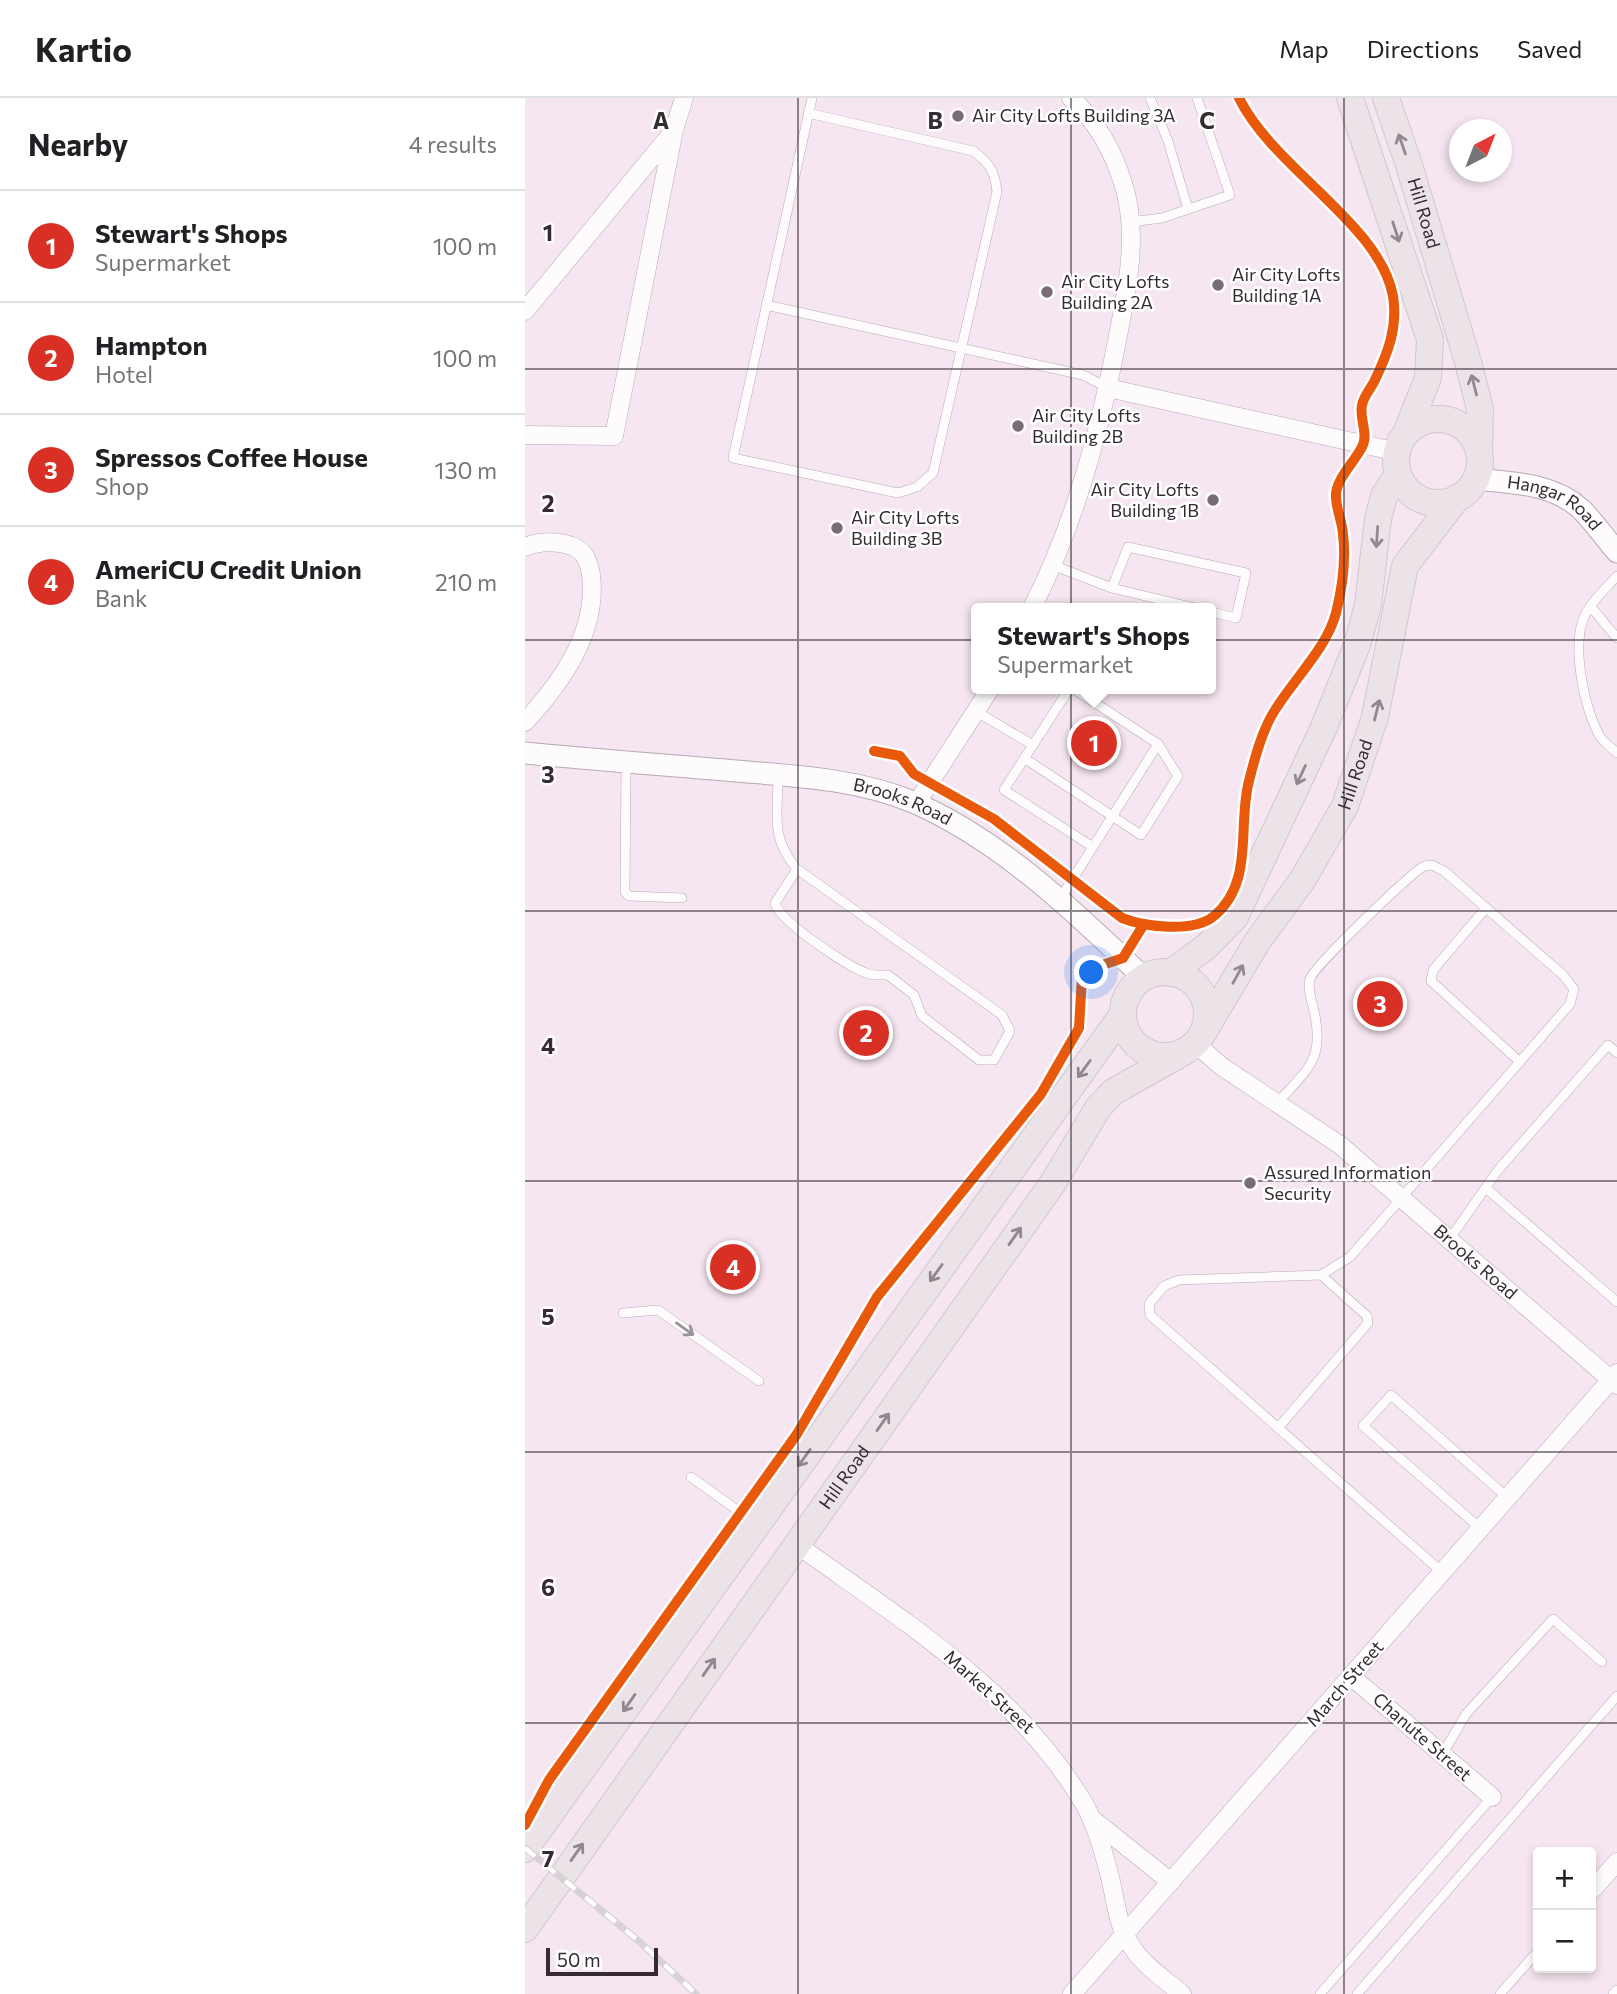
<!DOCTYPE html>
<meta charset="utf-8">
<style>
body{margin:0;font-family:Commissioner,sans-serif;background:#f6f6f6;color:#202124}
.controls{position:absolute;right:21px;bottom:21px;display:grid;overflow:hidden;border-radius:7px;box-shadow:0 4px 10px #0003}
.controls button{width:63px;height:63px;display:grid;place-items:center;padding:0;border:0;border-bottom:2px solid #e0e0e0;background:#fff;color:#202124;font:35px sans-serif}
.compass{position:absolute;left:924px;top:21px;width:63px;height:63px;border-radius:50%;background:#fff;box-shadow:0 4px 10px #0003;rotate:42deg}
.scale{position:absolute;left:21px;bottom:18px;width:112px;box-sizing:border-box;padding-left:7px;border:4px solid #362b33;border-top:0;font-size:19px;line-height:24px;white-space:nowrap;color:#362b33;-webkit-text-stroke:5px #fff;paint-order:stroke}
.you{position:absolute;left:567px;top:875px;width:24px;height:24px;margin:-18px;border:5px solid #fff;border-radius:50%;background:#1a73e8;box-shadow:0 0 0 10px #1a73e833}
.badge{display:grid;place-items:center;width:46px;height:46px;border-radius:50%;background:#d93025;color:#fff;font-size:23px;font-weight:700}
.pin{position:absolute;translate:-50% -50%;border:4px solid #fff;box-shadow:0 2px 7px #0006}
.popup{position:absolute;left:446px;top:505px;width:245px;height:91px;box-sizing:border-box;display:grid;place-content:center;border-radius:7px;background:#fff;filter:drop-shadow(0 2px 5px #0005);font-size:23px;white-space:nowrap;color:#757577}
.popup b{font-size:26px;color:#202124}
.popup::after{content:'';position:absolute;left:50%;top:100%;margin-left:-14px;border:14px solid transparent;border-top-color:#fff}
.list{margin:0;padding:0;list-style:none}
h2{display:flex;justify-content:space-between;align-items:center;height:91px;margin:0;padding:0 28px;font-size:30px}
h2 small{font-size:23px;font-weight:400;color:#757577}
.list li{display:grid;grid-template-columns:46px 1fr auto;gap:21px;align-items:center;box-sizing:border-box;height:112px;padding:0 28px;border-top:2px solid #e0e0e0}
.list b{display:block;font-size:26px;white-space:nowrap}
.list p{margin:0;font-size:23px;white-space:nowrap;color:#757577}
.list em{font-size:23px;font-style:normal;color:#757577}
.map{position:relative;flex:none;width:1092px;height:1896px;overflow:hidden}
header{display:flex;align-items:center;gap:42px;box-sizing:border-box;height:98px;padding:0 35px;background:#fff;border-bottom:2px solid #e0e0e0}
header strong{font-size:33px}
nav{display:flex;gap:38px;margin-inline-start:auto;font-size:24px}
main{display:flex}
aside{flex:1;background:#fff}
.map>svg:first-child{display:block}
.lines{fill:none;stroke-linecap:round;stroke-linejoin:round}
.service-casing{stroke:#b6aab2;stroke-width:10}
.minor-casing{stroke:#b6aab2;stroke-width:19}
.tertiary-casing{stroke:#b6aab2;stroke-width:23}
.primary-casing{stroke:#d0c8cd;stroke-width:28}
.service{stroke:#fefbfd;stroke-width:9}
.minor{stroke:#fefbfd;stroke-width:18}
.tertiary{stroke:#fefbfd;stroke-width:21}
.primary{stroke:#ece3e9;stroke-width:26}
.rail-casing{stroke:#d7d2d5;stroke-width:7}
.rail{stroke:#fff;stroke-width:4.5;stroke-dasharray:13;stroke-linecap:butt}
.cycleway-casing{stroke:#fff;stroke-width:15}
.cycleway{stroke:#e8590c;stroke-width:10}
.oneway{stroke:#91878e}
.oneway2{stroke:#9a9398}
.grid{fill:none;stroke:#362b33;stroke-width:2;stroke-opacity:0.55}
.poi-dot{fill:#796c76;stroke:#fff;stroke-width:2.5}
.labels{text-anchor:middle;stroke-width:5;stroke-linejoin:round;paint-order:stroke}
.poi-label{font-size:18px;fill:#362b33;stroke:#fff;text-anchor:start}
.street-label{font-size:18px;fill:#362b33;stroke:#fff}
.grid-label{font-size:23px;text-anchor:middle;font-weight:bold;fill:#362b33;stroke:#fff;stroke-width:5;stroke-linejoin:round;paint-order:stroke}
</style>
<header>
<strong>Kartio</strong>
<nav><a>Map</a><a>Directions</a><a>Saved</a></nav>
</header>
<main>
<aside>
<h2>Nearby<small>4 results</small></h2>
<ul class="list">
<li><span class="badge">1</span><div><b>Stewart's Shops</b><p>Supermarket</p></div><em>100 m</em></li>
<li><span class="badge">2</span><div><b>Hampton</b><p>Hotel</p></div><em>100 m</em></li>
<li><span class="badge">3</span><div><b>Spressos Coffee House</b><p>Shop</p></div><em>130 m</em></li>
<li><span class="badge">4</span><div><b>AmeriCU Credit Union</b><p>Bank</p></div><em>210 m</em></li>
</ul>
</aside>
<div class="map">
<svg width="1092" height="1896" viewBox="0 0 1092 1896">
<rect width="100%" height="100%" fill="#f6e6f1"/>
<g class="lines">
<defs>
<g id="service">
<polyline points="625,0 643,43 663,111"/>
<path d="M283 15 448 53C465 65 470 74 472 94L408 375 392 389 373 395 208 360 287 0"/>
<polyline points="605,124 637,120 705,97 672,0"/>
<polyline points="241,207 558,277 583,290"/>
<polyline points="527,467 587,490 670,510"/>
<path d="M1092 478C1082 489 1068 502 1061 515 1045 544 1059 613 1076 640 1080 645 1087 650 1092 655"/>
<polyline points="587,490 603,449 721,475 711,520 686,514"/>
<polyline points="1066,509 1092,540"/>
<polyline points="452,614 508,647 544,591"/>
<polyline points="508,647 479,692 568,749"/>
<polyline points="499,660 616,737 653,678 633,646"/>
<polyline points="101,665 100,794 104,798 157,800"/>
<path d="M253 678C253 717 245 740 272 771L477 917 485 933 469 962H454L397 918 389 897 363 877C356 877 348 878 341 875 322 868 255 824 250 805L272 771"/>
<polyline points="535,801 633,646 549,591"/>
<polyline points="961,810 908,872 906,883 995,964"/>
<path d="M752 1005C783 971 800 961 789 913 787 903 782 891 785 881 788 869 884 777 899 768L907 767 919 773 1038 877 1049 891 1045 906 825 1159 796 1177 654 1182 639 1188 624 1206 625 1217 918 1475"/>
<polyline points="962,1091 1092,1204"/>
<polyline points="924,1142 973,1072 1083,947 1092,955"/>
<polyline points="98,1215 133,1212 234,1283"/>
<polyline points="753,1330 843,1225 842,1218 796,1177"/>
<polyline points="166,1379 230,1425"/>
<polyline points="956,1431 838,1328 866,1297 983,1400"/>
<polyline points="917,1657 941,1616 1028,1521 1077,1564"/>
<polyline points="795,1896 967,1699"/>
<polyline points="832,1896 1092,1598"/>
<polyline points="975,1896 1013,1853"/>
<polyline points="1088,1896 1092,1892"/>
</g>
<g id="minor">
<polyline points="0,213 147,35"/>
<polyline points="583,290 873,354"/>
<polyline points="0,337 89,338 149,32 159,0"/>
<path d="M0 449C15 443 31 443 47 448 60 453 64 464 66 477 73 534 36 585 0 624"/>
<path d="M507 510C549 428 573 339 591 248 601 196 615 138 598 85 588 53 571 23 546 0"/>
<polyline points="391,706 465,591"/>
<path id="s1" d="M671 946 696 968 815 1047 1092 1287"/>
<path d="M271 1446C375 1521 486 1588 555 1699 570 1722 578 1752 585 1779 591 1803 592 1828 607 1849 619 1868 641 1882 657 1896"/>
<polyline points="827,1579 967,1699"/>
<polyline points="567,1721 646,1784"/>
<polyline points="1068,1791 1092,1764"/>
<polyline points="547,1896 1092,1275"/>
</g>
<g id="tertiary">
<path id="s2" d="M951 381C988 385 1027 385 1056 411 1069 424 1080 440 1092 454"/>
<path id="s3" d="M0 655C70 662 141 667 211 673 271 678 332 681 388 704 477 743 550 814 619 880"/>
</g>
<g id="primary">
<polyline points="825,0 905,241 903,280 881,335"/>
<path id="s4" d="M861 0 884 67 943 264 955 311 954 355"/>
<circle cx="913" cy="363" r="42"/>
<circle cx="640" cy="916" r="42"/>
<polyline points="645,875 681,849 710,819 799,629 832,547 843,507 853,421 859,398 873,376"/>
<path id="s5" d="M678 935 732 844 778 781 820 708 850 619 880 468 932 400"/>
<polyline points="0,1751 598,916"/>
<path id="s6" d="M0 1831 528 1085 573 1010 588 994 659 954"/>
</g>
</defs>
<!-- service casing -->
<use href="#service" class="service-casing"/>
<!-- minor casing -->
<use href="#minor" class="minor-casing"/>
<!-- tertiary casing -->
<use href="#tertiary" class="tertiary-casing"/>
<!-- primary casing -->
<use href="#primary" class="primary-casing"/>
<!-- service -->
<use href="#service" class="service"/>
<!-- minor -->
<use href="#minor" class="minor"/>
<!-- tertiary -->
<use href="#tertiary" class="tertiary"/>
<!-- primary -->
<use href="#primary" class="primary"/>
<defs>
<polyline id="rail" points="0,1750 115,1844 171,1896"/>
</defs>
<!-- rail casing -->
<use href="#rail" class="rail-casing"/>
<!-- rail -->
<use href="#rail" class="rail"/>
<defs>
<g id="cycleway">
<path d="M349 653 375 658 389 676 469 721 597 820C620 829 669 835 689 818 730 784 712 727 724 683 730 659 738 629 752 609 771 579 802 549 811 515 817 491 821 461 818 436 817 422 810 409 811 395 813 379 830 363 837 349 844 336 834 321 837 307 838 300 845 291 849 284 863 255 873 230 868 198 855 126 749 71 714 0"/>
<polyline points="0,1727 24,1682 272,1336 352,1199 516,996 554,930 557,878 560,873 598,860 619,826"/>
</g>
</defs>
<!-- cycleway casing -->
<use href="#cycleway" class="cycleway-casing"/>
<!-- cycleway -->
<use href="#cycleway" class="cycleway"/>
</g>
<!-- one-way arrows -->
<defs><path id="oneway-shaft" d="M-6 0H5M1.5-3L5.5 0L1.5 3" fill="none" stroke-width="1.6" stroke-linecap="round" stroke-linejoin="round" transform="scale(1.75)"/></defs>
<g class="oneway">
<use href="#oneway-shaft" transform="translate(877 46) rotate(-109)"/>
<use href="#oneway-shaft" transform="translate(871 134) rotate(72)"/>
<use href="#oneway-shaft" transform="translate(949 287) rotate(-104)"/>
<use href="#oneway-shaft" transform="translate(852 439) rotate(94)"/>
<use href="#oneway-shaft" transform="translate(852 612) rotate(-76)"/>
<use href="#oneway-shaft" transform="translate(776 677) rotate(115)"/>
<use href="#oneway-shaft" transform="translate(713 876) rotate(-61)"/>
<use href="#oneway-shaft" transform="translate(559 971) rotate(126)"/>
<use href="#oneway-shaft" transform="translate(490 1138) rotate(-55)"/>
<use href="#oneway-shaft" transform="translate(411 1175) rotate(126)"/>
<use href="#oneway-shaft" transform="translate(358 1324) rotate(-55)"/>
<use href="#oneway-shaft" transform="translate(279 1360) rotate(126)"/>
<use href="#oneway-shaft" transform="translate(184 1569) rotate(-55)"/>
<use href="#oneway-shaft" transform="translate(104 1605) rotate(125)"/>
<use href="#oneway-shaft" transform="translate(52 1754) rotate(-55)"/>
</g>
<use class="oneway2" href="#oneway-shaft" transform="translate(160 1231) rotate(35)"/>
<!-- grid -->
<path class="grid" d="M273 0V1896M546 0V1896M819 0V1896M0 271H1092M0 542H1092M0 813H1092M0 1083H1092M0 1354H1092M0 1625H1092"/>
<!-- markers -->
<g class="poi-dot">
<circle cx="433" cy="18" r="7"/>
<circle cx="693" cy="187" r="7"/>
<circle cx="522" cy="194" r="7"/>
<circle cx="493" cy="328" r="7"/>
<circle cx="688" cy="402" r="7"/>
<circle cx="312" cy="430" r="7"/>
<circle cx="725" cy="1085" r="7"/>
</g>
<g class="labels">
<!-- poi labels -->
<g class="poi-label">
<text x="447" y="24">Air City Lofts Building 3A</text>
<text x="707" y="183">Air City Lofts<tspan x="707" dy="21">Building 1A</tspan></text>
<text x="536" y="190">Air City Lofts<tspan x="536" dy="21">Building 2A</tspan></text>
<text x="507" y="324">Air City Lofts<tspan x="507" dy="21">Building 2B</tspan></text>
<text x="674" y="398" text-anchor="end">Air City Lofts<tspan x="674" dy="21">Building 1B</tspan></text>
<text x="326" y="426">Air City Lofts<tspan x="326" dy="21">Building 3B</tspan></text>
<text x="739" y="1081">Assured Information<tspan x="739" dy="21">Security</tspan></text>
</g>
<!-- street labels -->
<g class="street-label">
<text dy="6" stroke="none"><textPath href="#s4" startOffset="121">Hill Road</textPath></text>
<text dy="6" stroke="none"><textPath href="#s2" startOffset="84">Hangar Road</textPath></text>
<text dy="6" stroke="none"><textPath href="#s5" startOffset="301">Hill Road</textPath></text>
<text dy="6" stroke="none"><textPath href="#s3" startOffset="382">Brooks Road</textPath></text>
<text dy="6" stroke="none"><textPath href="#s1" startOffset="355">Brooks Road</textPath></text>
<text dy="6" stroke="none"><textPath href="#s6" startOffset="553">Hill Road</textPath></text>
<text transform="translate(820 1586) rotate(-49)" y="6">March Street</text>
<text transform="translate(464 1594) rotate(42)" y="6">Market Street</text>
<text transform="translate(897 1639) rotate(41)" y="6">Chanute Street</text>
</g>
</g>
<g class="grid-label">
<text x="136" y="31">A</text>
<text x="410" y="31">B</text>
<text x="682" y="31">C</text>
<text x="23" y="143">1</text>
<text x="23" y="414">2</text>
<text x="23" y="685">3</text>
<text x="23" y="956">4</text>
<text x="23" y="1227">5</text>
<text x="23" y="1498">6</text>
<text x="23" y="1769">7</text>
</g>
</svg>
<div class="controls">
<button>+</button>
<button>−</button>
</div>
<svg class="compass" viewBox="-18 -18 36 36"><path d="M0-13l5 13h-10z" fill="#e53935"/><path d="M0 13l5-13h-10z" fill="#757577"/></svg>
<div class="scale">50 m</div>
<div class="you"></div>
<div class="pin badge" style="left:569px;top:645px">1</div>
<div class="popup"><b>Stewart's Shops</b>Supermarket</div>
<div class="pin badge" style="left:341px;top:935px">2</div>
<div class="pin badge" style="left:855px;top:906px">3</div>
<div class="pin badge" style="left:208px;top:1169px">4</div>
</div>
</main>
